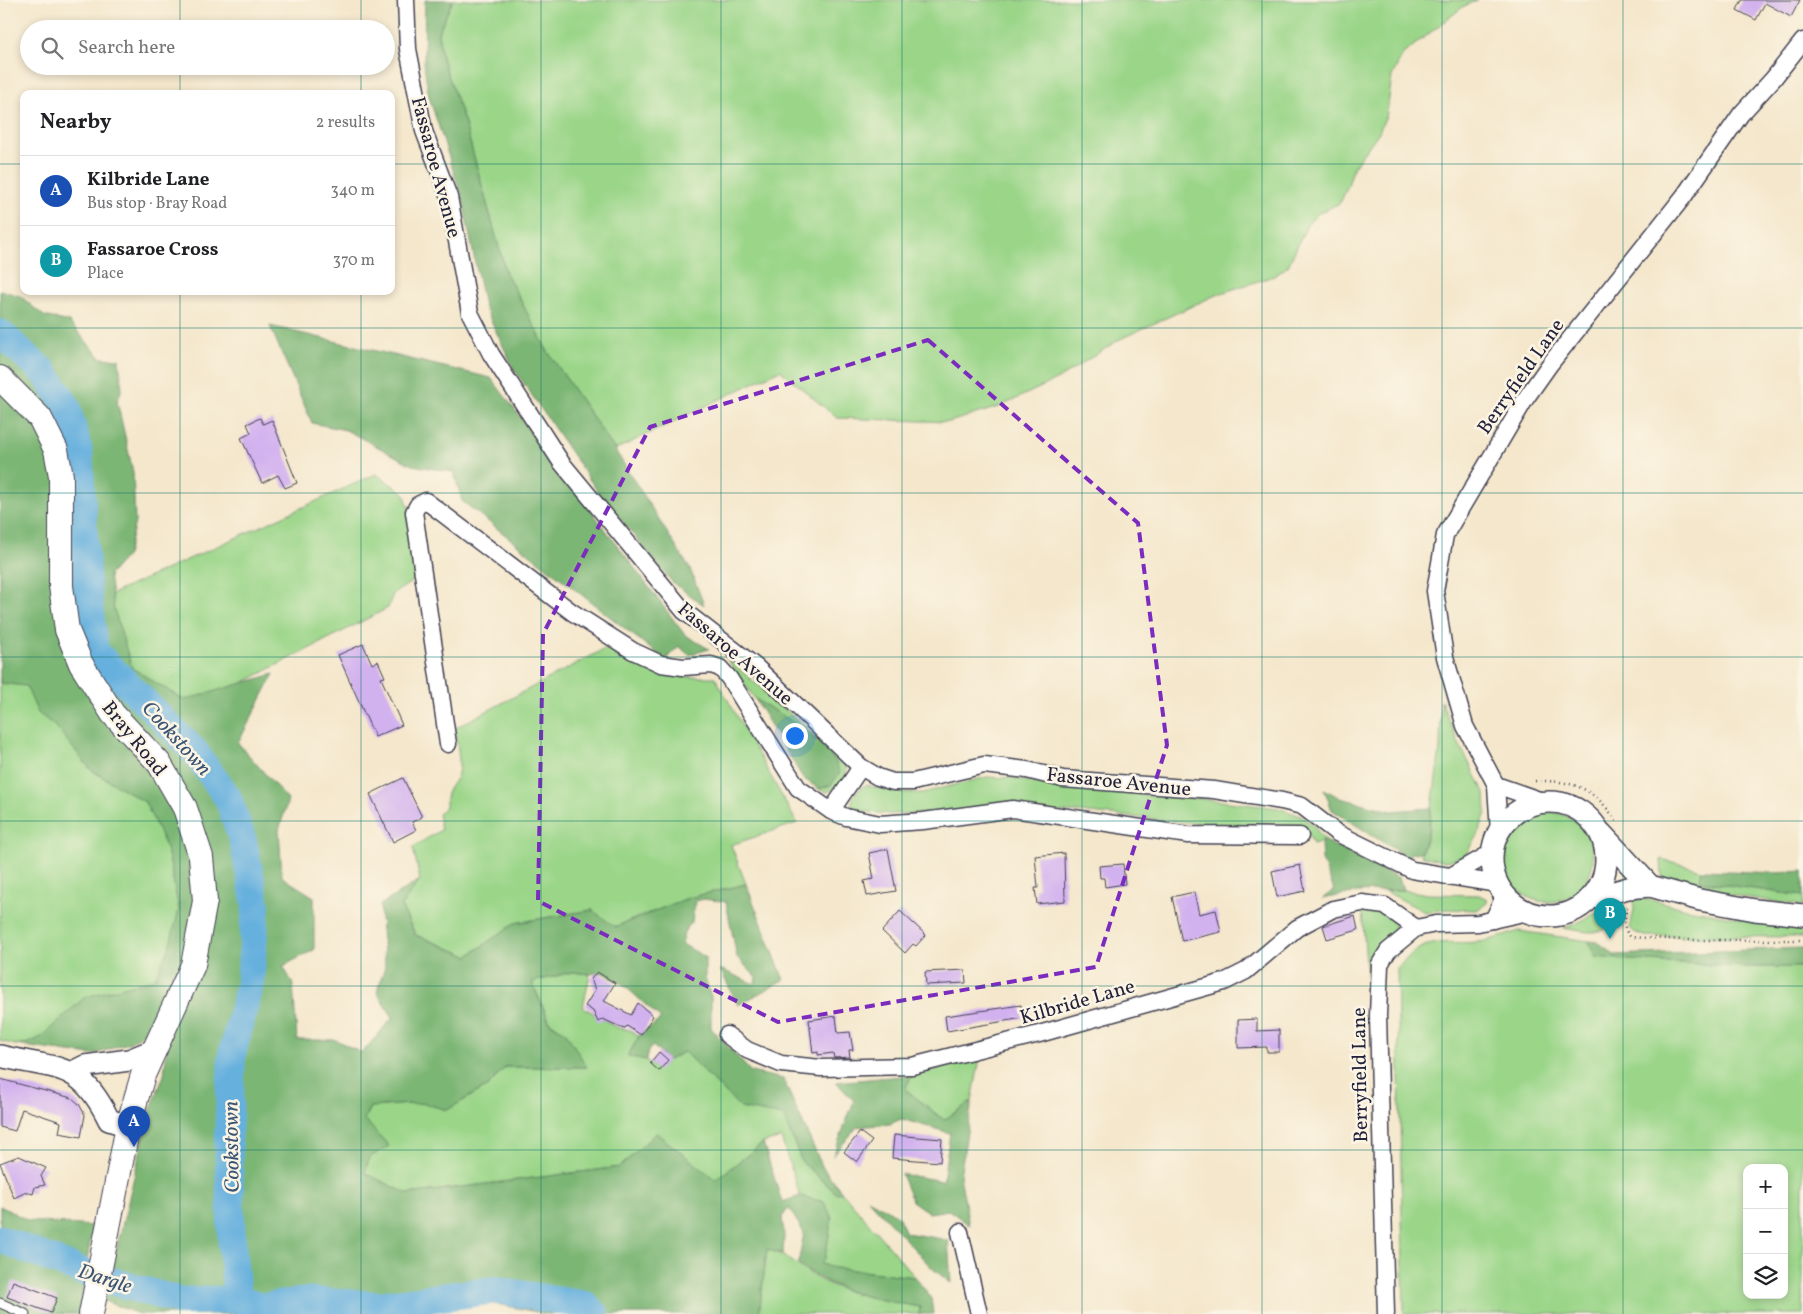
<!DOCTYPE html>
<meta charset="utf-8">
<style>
body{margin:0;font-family:Vollkorn,serif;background:#f6f6f6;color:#202124}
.controls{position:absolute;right:15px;bottom:15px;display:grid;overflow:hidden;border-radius:10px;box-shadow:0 2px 8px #0003}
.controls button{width:45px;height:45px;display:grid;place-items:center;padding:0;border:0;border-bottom:1px solid #e0e0e0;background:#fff;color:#202124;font:25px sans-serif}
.you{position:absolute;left:794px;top:735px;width:18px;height:18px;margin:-12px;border:4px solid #fff;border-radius:50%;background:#1a73e8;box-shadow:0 0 0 8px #1a73e833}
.badge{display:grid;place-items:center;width:32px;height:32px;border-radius:50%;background:#d1495b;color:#fff;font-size:16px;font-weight:700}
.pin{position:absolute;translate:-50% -41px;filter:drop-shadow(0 1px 2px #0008)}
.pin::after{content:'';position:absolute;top:26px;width:18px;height:15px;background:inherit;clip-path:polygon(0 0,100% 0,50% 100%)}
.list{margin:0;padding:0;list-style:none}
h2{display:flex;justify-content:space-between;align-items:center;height:65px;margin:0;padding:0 20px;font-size:21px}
h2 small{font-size:16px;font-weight:400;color:#757577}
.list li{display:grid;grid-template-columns:32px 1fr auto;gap:15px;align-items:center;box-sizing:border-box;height:70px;padding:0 20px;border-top:1px solid #e0e0e0}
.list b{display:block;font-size:19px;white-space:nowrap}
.list p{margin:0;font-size:16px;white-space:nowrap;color:#757577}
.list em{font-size:16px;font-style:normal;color:#757577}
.icon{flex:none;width:28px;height:28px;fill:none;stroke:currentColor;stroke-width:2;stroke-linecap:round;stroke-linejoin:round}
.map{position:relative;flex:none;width:1803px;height:1314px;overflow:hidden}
.search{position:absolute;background:#fff;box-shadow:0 2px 8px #0003;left:20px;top:20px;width:375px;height:55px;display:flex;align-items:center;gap:12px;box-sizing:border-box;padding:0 18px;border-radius:28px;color:#757577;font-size:19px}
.panel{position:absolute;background:#fff;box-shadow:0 2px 8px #0003;left:20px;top:90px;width:375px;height:205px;border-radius:10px}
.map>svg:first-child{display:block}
.green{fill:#9ad588;stroke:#5e7c62;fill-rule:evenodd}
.forest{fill:#7bb674;stroke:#4e6c58}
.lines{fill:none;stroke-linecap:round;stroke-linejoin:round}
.river{stroke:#66b0de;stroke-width:28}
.building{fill:#d2b1ef}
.service-casing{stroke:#424051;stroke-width:11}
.minor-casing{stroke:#424051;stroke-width:19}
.tertiary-casing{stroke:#424051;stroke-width:24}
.secondary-casing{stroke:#424051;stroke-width:26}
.path{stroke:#424051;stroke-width:2.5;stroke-dasharray:1 4;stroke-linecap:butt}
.service{stroke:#fff;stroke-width:9}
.minor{stroke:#fff;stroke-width:16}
.tertiary{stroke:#fff;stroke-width:21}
.secondary{stroke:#fff;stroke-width:24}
.marked{fill:none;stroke:#7b2cbf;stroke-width:4;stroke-dasharray:10 6;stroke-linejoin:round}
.grid{fill:none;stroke:#0f766e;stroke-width:1;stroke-opacity:0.55}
.labels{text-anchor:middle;stroke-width:5;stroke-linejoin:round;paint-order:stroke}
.street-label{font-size:20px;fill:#22223b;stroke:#fcf5e5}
.water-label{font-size:21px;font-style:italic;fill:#3a5474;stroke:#fcf5e5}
</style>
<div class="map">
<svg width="1803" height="1314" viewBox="0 0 1803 1314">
<rect width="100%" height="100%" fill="#fcf5e5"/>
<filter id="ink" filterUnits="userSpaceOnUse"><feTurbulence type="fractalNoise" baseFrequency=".02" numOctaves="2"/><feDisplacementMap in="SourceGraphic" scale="10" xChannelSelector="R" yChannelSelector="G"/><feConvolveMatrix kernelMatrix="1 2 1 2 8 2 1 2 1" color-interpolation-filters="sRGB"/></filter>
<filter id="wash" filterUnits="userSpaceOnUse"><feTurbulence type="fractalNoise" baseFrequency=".0096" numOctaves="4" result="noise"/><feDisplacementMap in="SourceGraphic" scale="20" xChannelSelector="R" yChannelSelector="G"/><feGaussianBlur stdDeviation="1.12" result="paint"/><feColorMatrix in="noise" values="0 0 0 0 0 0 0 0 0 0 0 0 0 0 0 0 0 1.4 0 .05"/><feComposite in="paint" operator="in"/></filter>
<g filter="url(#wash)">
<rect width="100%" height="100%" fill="#f4e7cc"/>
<!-- green -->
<g class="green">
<polygon points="453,0 1478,0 1464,6 1403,54 1392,76 1387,113 1379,132 1354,166 1347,188 1340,203 1319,213 1307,225 1288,266 1274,276 1218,294 1120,339 1058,379 999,407 949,422 837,418 780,370 615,450 548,352 506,273 465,124 442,58 438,33"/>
<polygon points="376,474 404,493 409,508 416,579 393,594 388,608 190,710 125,675 101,599"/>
<path d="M610 646 662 672 682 677H715L797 823 731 845 746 884 688 898 614 927 592 910 515 923 468 956 416 935 401 906 420 880 413 847 441 830 438 814 446 806C444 786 457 785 459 769 460 756 456 741 455 728Z"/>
<path d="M725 656 844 762C852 774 839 790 826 792L819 789 831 785 837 764 823 746 755 699Z"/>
<polygon points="22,670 91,770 145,802 164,842 169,858 179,910 161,984 29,1043 16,1045 0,1041 0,678"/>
<polygon points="1441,701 1459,744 1485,793 1486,813 1477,837 1464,857 1445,861 1421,856 1429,829 1440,748"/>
<path d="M987 777 1013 778 1060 788 1203 799 1278 808 1301 816 1313 825 1325 841 1313 844 1307 832 1299 828 1216 825 1079 812 891 814 856 811 852 808C850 797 857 789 866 785L904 793H922Z"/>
<circle cx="1548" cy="857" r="45"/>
<polygon points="1661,859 1702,870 1700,881 1803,896 1803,906 1692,889 1662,877"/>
<polygon points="1403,890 1428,894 1479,895 1487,899 1487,903 1477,910 1447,909 1425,912 1385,891"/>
<path d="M1640 899C1658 899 1674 907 1692 910 1729 917 1766 922 1803 926V937L1644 936 1634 932 1630 928 1634 909 1633 900Z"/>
<path d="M1614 908 1620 910C1608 940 1588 932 1563 928 1581 924 1596 909 1614 908Z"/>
<path d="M1362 910 1377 911 1394 921C1397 937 1381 942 1375 955 1369 965 1371 979 1371 991H1368Z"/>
<path d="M1519 931 1589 941 1616 959 1746 967H1803V1314H1404L1397 969C1426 934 1439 945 1477 942 1491 941 1506 935 1519 931ZM1747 1168H1784V1295H1747Z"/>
<polygon points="572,972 590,974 583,1007 618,1028 630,1030 639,1036 628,1056 646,1060 659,1070 668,1060 684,1052 741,1108 783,1116 802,1162 836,1193 842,1192 915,1277 835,1268 821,1264 824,1202 800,1196 781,1138 763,1143 715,1180 656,1133 620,1167 407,1194 365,1173 369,1158 364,1119 370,1107 423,1103 447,1110 488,1086 505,1067 586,1067 566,1033 550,1022 532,982"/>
<polygon points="980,1058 972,1101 944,1120 905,1089 912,1075"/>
<path d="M767 1249C787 1255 800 1268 817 1278 849 1296 885 1300 920 1307L919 1314H759Z"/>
</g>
<!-- forest -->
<g class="forest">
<polygon points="425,0 453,0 438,33 442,58 465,124 506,273 548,352 615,450 690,569 704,605 673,583 598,492 514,369 484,306 462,197 429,97 424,65"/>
<path d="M0 290 20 296 44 316 69 322 101 358 119 359 122 389 117 401 133 472 135 522 127 555 109 575 114 609 132 668 184 700 274 674 238 743 288 800 279 830 282 877 314 897V950L283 966 293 984 297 1040H336L362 1053 393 1017 377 993 385 966 380 905 420 880 401 906 415 935 468 956 515 923 592 910 615 927 688 898 746 884 784 980 738 1005 720 969 754 984 757 978 737 957 726 902 704 899 695 901 692 922 684 932 682 944 705 957V978L711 997V1028L751 1072 783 1079 823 1168 842 1192 836 1193 802 1162 783 1116 741 1108 684 1052 668 1060 653 1046 648 1051 646 1060 628 1056 639 1036 661 1019 624 985 601 972 590 974 572 972 532 982 549 1022 566 1033 587 1067H505L488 1086 447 1110 423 1103 370 1107 364 1119 389 1146 369 1158 365 1173 408 1194 620 1167 656 1133 716 1180 763 1143 782 1202 800 1196 824 1202 832 1218 825 1258 821 1264 835 1268 915 1277 931 1298 933 1314H919L920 1307C871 1298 840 1294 798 1264L804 1233 789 1208 782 1217 784 1236 783 1254 767 1249 759 1314H547L481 1301 424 1314H139L104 1301 150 1111 164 1075 170 1016 131 1042 92 1055 16 1045 29 1043 41 1037 85 997 154 979 168 951 179 910 169 858 164 842 145 802 91 770 56 727 38 713 26 686 0 683Z"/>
<polygon points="270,326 491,378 685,635 709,649 689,655 679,646 665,660 462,501 454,472 412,465 346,430 312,423"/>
<path d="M755 699C783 716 830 741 840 773L831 785 819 789 803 778Z"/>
<polygon points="1324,789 1340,798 1392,811 1431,808 1429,829 1421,852 1411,853 1408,858 1332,810"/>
<polygon points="1325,841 1399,878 1403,890 1358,892 1322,899 1334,890 1322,860 1321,843"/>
<polygon points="1702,870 1777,873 1803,871 1803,896 1700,881"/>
<polygon points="1589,941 1598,942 1614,955 1803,948 1803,967 1746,967 1616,959 1595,957"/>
<polygon points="912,1075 905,1089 944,1120 972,1101 960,1176 969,1225 949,1210 929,1213 912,1201 901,1174 943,1181 950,1133 901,1119 890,1124 857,1127 833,1156 854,1101 836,1082"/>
<polygon points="868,1199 898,1216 906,1233 948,1240 951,1283 932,1268"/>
<polygon points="0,1206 29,1221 92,1226 80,1314 0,1314"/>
</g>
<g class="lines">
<!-- river -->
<g class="river">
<polyline points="0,333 44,372 66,405 79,452 87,588 95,652 194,751 228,798 243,841 256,905 250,983 232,1054 228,1135 232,1244 237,1299"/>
<polyline points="0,1239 91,1275 180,1301 237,1299 262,1307 308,1301 380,1305 496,1290 586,1305 595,1314"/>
</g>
</g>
<g id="blocks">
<!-- building -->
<g class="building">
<polygon points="1742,0 1800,0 1791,17 1765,3 1756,20 1737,10"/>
<polygon points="260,418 263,424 272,420 297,483 285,488 278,475 262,483 241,438 251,433 247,424"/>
<polygon points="363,644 372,664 378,661 385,677 381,678 402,725 375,737 338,655"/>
<polygon points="403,778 422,817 412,822 416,830 393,842 370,794"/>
<polygon points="888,849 896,891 867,896 864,881 874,879 869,853"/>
<polygon points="1064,853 1065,901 1037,904 1035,888 1038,888 1035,856"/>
<polygon points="1123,864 1125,884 1105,887 1104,878 1100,878 1099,866"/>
<polygon points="1300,865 1305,891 1277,897 1272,871"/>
<polygon points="1194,892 1199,914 1216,910 1221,932 1182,941 1172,897"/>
<polygon points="900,911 926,935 916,946 913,944 905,953 882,931"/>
<polygon points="1355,916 1358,930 1327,939 1323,926"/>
<polygon points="965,970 966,983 926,985 925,972"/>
<polygon points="597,972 615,983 604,1001 631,1015 638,1003 653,1016 641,1035 627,1026 625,1028 618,1026 603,1019 598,1022 593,1011 585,1006 595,990 591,979"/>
<polygon points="1021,1005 1023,1018 947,1031 945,1016"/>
<polygon points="836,1016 838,1033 850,1032 853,1050 849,1050 850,1057 834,1058 833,1053 818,1055 818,1052 813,1053 809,1020"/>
<polygon points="1257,1019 1257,1031 1279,1030 1279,1052 1267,1052 1267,1047 1238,1048 1238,1020"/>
<polygon points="659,1052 668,1060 659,1071 650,1063"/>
<polygon points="0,1079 72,1098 79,1104 85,1115 81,1137 59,1133 61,1122 22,1109 15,1131 0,1127"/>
<polygon points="860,1132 872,1141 857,1162 844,1152"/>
<polygon points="894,1135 942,1139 940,1162 892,1158"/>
<polygon points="19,1156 46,1168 41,1176 45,1185 35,1187 33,1194 26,1192 14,1198 0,1163"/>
<polygon points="13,1281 57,1298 51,1313 7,1297"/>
</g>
</g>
</g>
<g filter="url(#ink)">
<use href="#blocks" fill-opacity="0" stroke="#424051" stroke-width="1"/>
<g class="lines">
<defs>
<polyline id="service" points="0,1303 25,1314"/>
<g id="minor">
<polyline points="406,0 408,49 424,131 449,197 470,313 491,354 561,462 684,611 756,667 861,767 878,777 893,782 913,782 984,765 1027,770 1063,779 1214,790 1282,801 1302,806 1337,833 1412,870 1498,884"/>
<polyline points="448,744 414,512 418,505 426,501 572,612 633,651 661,664 683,667 711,665 720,668 729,678 798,788 831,811 846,817 880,824 923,821 1013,809 1188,835 1300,836"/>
<polyline points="1496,785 1545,802"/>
<polyline points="831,811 861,767"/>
<polyline points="1499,832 1496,785 1465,726 1445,657 1435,591 1445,535 1526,398 1550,364 1684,196 1741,114 1773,79 1803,41"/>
<polyline points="1449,877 1493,852"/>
<polyline points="1493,920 1505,895"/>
<polyline points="727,1035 747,1050 781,1064 821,1068 912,1066 1039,1034 1224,982 1246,971 1297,928 1333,909 1362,903 1385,906 1416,928"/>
<polyline points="960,1232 979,1314"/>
<polyline points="1386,1314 1378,1016 1380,964 1388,951 1416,928 1436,924 1478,923 1528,912"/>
</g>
<g id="tertiary">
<circle cx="1549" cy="859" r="57"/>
<polyline points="1601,833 1650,886"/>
<polyline points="1589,899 1628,888 1650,886 1700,900 1755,910 1803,915"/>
<path d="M0 1056C57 1070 80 1060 109 1120L128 1126"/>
<polyline points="73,1072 85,1066 129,1060 156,1049"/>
</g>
<polyline id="secondary" points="0,378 40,418 56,450 61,476 61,586 67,630 81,664 113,714 159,763 185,808 201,857 205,901 193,965 143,1075 128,1126 91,1314"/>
</defs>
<!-- service casing -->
<use href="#service" class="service-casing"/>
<!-- minor casing -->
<use href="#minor" class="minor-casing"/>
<!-- tertiary casing -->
<use href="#tertiary" class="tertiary-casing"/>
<!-- secondary casing -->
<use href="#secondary" class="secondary-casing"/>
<!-- path -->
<g class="path">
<path d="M1535 781C1573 780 1595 788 1616 821"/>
<path d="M1627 907C1625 919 1621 928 1631 937L1686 940H1803"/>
</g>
<!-- service -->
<use href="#service" class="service"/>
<!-- minor -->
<use href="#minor" class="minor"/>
<!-- tertiary -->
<use href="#tertiary" class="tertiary"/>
<!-- secondary -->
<use href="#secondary" class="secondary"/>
</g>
</g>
<!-- marked area -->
<path class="marked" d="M928 340 1138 523 1167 745 1096 967 778 1022 538 901 543 634 650 427Z"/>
<!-- grid -->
<path class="grid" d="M180 0V29M361 0V29M541 0V1314M721 0V1314M902 0V1314M1082 0V1314M1262 0V1314M1442 0V1314M1623 0V1314M180 66V94M361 66V94M0 164H24M391 164H1803M180 291V1314M361 291V1314M0 328H1803M0 493H1803M0 657H1803M0 821H1803M0 986H1803M0 1150H1803"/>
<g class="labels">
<!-- street labels -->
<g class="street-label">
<text transform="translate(437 167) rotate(75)" y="7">Fassaroe Avenue</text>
<text transform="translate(1520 376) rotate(-55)" y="7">Berryfield Lane</text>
<text transform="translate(736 653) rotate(41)" y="7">Fassaroe Avenue</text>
<text transform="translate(135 738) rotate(51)" y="7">Bray Road</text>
<text transform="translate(1119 781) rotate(6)" y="7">Fassaroe Avenue</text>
<text transform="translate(1077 1001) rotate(-16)" y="7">Kilbride Lane</text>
<text transform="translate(1359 1075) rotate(-91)" y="7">Berryfield Lane</text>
</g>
<!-- water labels -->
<g class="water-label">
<text transform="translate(177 738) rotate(48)" y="7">Cookstown</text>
<text transform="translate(231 1147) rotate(-91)" y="7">Cookstown</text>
<text transform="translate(105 1278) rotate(18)" y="7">Dargle</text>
</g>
</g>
</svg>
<div class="controls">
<button>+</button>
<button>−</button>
<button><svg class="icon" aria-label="layers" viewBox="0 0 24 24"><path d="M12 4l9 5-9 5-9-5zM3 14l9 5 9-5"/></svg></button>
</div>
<div class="you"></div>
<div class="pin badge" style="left:134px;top:1147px;background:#1a4fb4">A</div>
<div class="pin badge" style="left:1610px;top:939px;background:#0f9aa8">B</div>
<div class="search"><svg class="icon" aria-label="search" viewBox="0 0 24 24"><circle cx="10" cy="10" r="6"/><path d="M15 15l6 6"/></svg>Search here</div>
<section class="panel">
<h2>Nearby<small>2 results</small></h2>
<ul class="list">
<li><span class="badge" style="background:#1a4fb4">A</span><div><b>Kilbride Lane</b><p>Bus stop · Bray Road</p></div><em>340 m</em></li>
<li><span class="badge" style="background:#0f9aa8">B</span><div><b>Fassaroe Cross</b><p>Place</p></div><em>370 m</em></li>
</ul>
</section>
</div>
